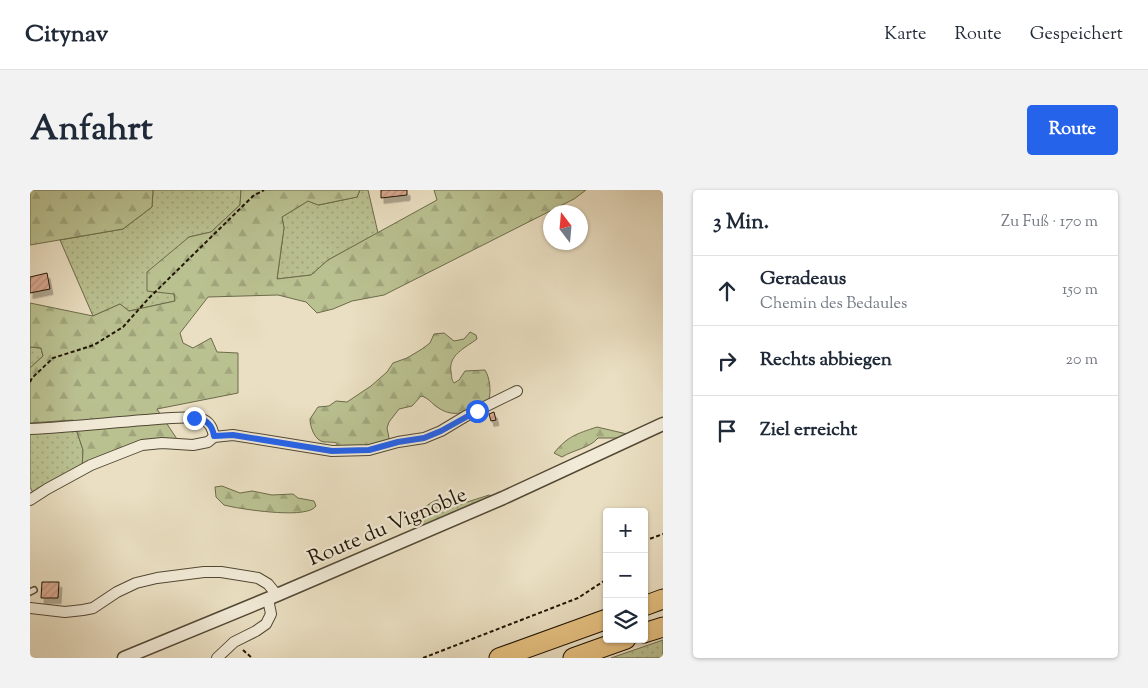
<!DOCTYPE html>
<html lang="de">
<meta charset="utf-8">
<style>
body{margin:0;font-family:"Sorts Mill Goudy",serif;background:#f2f2f3;color:#1f2937}
.controls{position:absolute;right:15px;bottom:15px;display:grid;overflow:hidden;border-radius:5px;box-shadow:0 1px 4px #0004}
.controls button{width:45px;height:45px;display:grid;place-items:center;padding:0;border:0;border-bottom:1px solid #e0e1e3;background:#fff;color:#1f2937;font:25px sans-serif}
.compass{position:absolute;left:513px;top:15px;width:45px;height:45px;border-radius:50%;background:#fff;box-shadow:0 1px 4px #0004;rotate:344deg}
.stop{position:absolute;width:15px;height:15px;margin:-11px;border:4px solid #2563eb;border-radius:50%;background:#fff}
.stop.end{background:#2563eb;border-color:#fff;box-shadow:0 1px 5px #0008}
.list{margin:0;padding:0;list-style:none}
h2{display:flex;justify-content:space-between;align-items:center;height:65px;margin:0;padding:0 20px;font-size:21px}
h2 small{font-size:16px;font-weight:400;color:#747a83}
.list li{display:grid;grid-template-columns:32px 1fr auto;gap:15px;align-items:center;box-sizing:border-box;height:70px;padding:0 20px;border-top:1px solid #e0e1e3}
.list b{display:block;font-size:19px;white-space:nowrap}
.list p{margin:0;font-size:16px;white-space:nowrap;color:#747a83}
.list em{font-size:16px;font-style:normal;color:#747a83}
.icon{flex:none;width:28px;height:28px;fill:none;stroke:currentColor;stroke-width:2;stroke-linecap:round;stroke-linejoin:round}
.map{position:relative;flex:none;width:633px;height:468px;overflow:hidden;border-radius:5px}
header{display:flex;align-items:center;gap:30px;box-sizing:border-box;height:70px;padding:0 25px;background:#fff;border-bottom:1px solid #e0e1e3}
header strong{font-size:24px}
nav{display:flex;gap:28px;margin-inline-start:auto;font-size:18px}
.intro{display:flex;align-items:center;justify-content:space-between;box-sizing:border-box;height:120px;padding:0 30px}
h1{margin:0;font-size:35px}
.button{padding:12px 22px;border-radius:5px;background:#2563eb;color:#fff;font-size:18px;font-weight:700}
main{display:flex;gap:30px;padding:0 30px}
aside{flex:1;background:#fff;border-radius:5px;box-shadow:0 1px 4px #0004}
.map>svg:first-child{display:block}
.grass{fill:url(#grass-dots);stroke:#6d6b4a}
.forest{fill:url(#forest-firs);stroke:#6d6b4a}
.building{fill:url(#building-hatch);stroke:#201504;filter:url(#shadow)}
.lines{fill:none;stroke-linecap:round;stroke-linejoin:round}
.service-casing{stroke:#524834;stroke-width:8}
.minor-casing{stroke:#524834;stroke-width:12}
.tertiary-casing{stroke:#524834;stroke-width:15}
.motorway-casing{stroke:#201504;stroke-width:21}
.path{stroke:#201504;stroke-width:2;stroke-dasharray:4 2.5;stroke-linecap:butt}
.service{stroke:#f1ead7;stroke-width:5}
.minor{stroke:#f1ead7;stroke-width:10}
.tertiary{stroke:#f1ead7;stroke-width:12}
.motorway{stroke:#e5c081;stroke-width:19}
.route{stroke:#2563eb;stroke-width:6}
.labels{text-anchor:middle;stroke-width:4.5;stroke-linejoin:round;paint-order:stroke}
.street-label{font-size:21px;fill:#201504;stroke:#f1ead7}
</style>
<header>
<strong>Citynav</strong>
<nav><a>Karte</a><a>Route</a><a>Gespeichert</a></nav>
</header>
<div class="intro"><h1>Anfahrt</h1><a class="button">Route</a></div>
<main>
<div class="map">
<svg width="633" height="468" viewBox="0 0 633 468">
<defs>
<pattern id="grass-dots" width="8" height="8" patternUnits="userSpaceOnUse" patternTransform="scale(1.25)"><rect width="8" height="8" fill="#bac191"/><path d="M2 2h.1M6 6h.1" fill="none" stroke="#a0a57b" stroke-width="1.8" stroke-linecap="round"/></pattern>
<pattern id="forest-firs" width="22" height="20" patternUnits="userSpaceOnUse" patternTransform="scale(1.25)"><rect width="22" height="20" fill="#bac191"/><path d="M5 1l3.5 6h-7zM16 11l3.5 6h-7z" fill="#a0a57b"/></pattern>
<pattern id="building-hatch" width="6" height="6" patternUnits="userSpaceOnUse" patternTransform="scale(1.25)"><rect width="6" height="6" fill="#dbaa92"/><path d="M-1 1l2-2M0 6l6-6M5 7l2-2" fill="none" stroke="#bc917c"/></pattern>
<filter id="shadow"><feDropShadow dx="3" dy="5.5" stdDeviation="0" flood-color="#0004"/></filter>
</defs>
<rect width="100%" height="100%" fill="#eadfc2"/>
<filter id="stains"><feTurbulence type="fractalNoise" baseFrequency=".004" numOctaves="4"/><feColorMatrix values="0 0 0 0 .2 0 0 0 0 .09 0 0 0 0 .02 0 0 0 .5 -.17"/></filter>
<radialGradient id="worn" r=".72"><stop offset=".6" stop-color="#630" stop-opacity="0"/><stop offset="1" stop-color="#630" stop-opacity=".3"/></radialGradient>
<!-- grass -->
<g class="grass">
<polygon points="123,0 211,0 210,15 181,42 159,47 144,104 145,111 99,121 90,114 63,126 30,50 93,39 122,17"/>
<polygon points="330,0 338,0 348,43 298,70 281,85 247,89 254,38 252,27 278,11 289,15 327,7"/>
<polygon points="0,157 11,158 13,166 0,178"/>
<polygon points="43,230 53,260 52,282 5,307 0,297 0,233"/>
<path d="M459 305 465 307 393 336 387 323C404 311 407 304 428 315Z"/>
<polygon points="633,450 633,468 581,468"/>
</g>
<!-- forest -->
<g class="forest">
<polygon points="0,0 123,0 122,17 93,39 0,55"/>
<polygon points="211,0 330,0 327,7 288,15 278,11 252,27 254,38 247,89 281,85 298,70 407,10 404,0 556,0 544,9 354,105 322,111 303,119 287,123 276,112 248,105 178,107 150,143 153,153 163,158 181,148 187,162 208,163 208,203 127,219 153,258 111,258 52,282 53,260 43,230 0,233 0,178 13,166 11,158 0,157 0,113 63,126 90,114 99,121 145,111 144,104 117,101 117,82 159,47 181,42 210,15"/>
<path d="M440 142 446 145 447 149C435 158 418 165 421 182 422 187 421 189 424 193L429 190 435 181 455 180C460 188 461 201 459 209 440 219 427 231 407 217 401 213 399 208 391 206L382 216 369 219 359 232 357 238 359 248 354 256 307 259V253C302 252 299 252 294 252 285 251 280 237 280 229L288 217 299 216 306 211 317 212 341 196 357 182 363 173 377 168 392 159 400 153 404 144 414 143 424 151 434 149Z"/>
<path d="M567 237 597 244 589 248H568C560 258 543 260 532 267L524 263C538 246 546 244 567 237Z"/>
<path d="M192 296 210 303 222 301 242 305 263 304 268 308 284 311 286 316C278 329 219 320 203 317L194 315 186 307 185 297Z"/>
</g>
<!-- building -->
<g class="building">
<polygon points="351,0 377,0 377,5 351,8"/>
<polygon points="17,83 20,99 0,103 0,87"/>
<polygon points="464,222 466,230 461,231 459,224"/>
<polygon points="12,392 29,392 28,408 11,408"/>
</g>
<g class="lines">
<defs>
<polyline id="service" points="0,402 4,400"/>
<g id="minor">
<path d="M0 239C38 237 76 233 115 230 129 229 159 225 172 229 180 232 183 239 184 247"/>
<polyline points="0,310 17,299 61,275 112,255 132,253 163,255 178,252 184,247 203,245 302,261 339,260 368,252 394,248 411,241 436,226 487,201"/>
<polyline points="0,418 35,422 53,420 63,418 87,402 106,393 127,388 174,382 191,382 228,388 238,394 247,405"/>
<polyline points="187,468 204,452 226,441 236,434 241,424 238,409"/>
</g>
<polyline id="tertiary" points="94,468 247,405 473,308 633,234"/>
<g id="motorway">
<polyline points="614,416 633,409"/>
<polyline points="614,443 633,437"/>
<polyline points="469,468 577,429"/>
<polyline points="543,468 596,449"/>
</g>
</defs>
<!-- service casing -->
<use href="#service" class="service-casing"/>
<!-- minor casing -->
<use href="#minor" class="minor-casing"/>
<!-- tertiary casing -->
<use href="#tertiary" class="tertiary-casing"/>
<!-- motorway casing -->
<use href="#motorway" class="motorway-casing"/>
<!-- path -->
<g class="path">
<polyline points="0,192 2,188 23,168 64,155 93,137 119,108 223,6 234,0"/>
<polyline points="614,351 633,344"/>
<polyline points="213,460 222,468"/>
<polyline points="393,468 548,408 577,389"/>
</g>
<!-- service -->
<use href="#service" class="service"/>
<!-- minor -->
<use href="#minor" class="minor"/>
<!-- tertiary -->
<use href="#tertiary" class="tertiary"/>
<!-- motorway -->
<use href="#motorway" class="motorway"/>
</g>
<g class="lines">
<!-- route -->
<path class="route" d="M164 228C176 229 182 234 184 246L203 245 302 261 339 260 368 252 394 248 411 241 447 221"/>
</g>
<g class="labels">
<!-- street labels -->
<g class="street-label">
<text transform="translate(357 336) rotate(-23)" y="7">Route du Vignoble</text>
</g>
</g>
<rect width="100%" height="100%" filter="url(#stains)"/>
<rect width="100%" height="100%" fill="url(#worn)"/>
</svg>
<div class="controls">
<button>+</button>
<button>−</button>
<button><svg class="icon" aria-label="layers" viewBox="0 0 24 24"><path d="M12 4l9 5-9 5-9-5zM3 14l9 5 9-5"/></svg></button>
</div>
<svg class="compass" viewBox="-18 -18 36 36"><path d="M0-13l5 13h-10z" fill="#e53935"/><path d="M0 13l5-13h-10z" fill="#747a83"/></svg>
<div class="stop" style="left:447px;top:221px"></div>
<div class="stop end" style="left:164px;top:228px"></div>
</div>
<aside>
<h2>3 Min.<small>Zu Fuß · 170 m</small></h2>
<ul class="list">
<li><svg class="icon" aria-label="ahead" viewBox="0 0 24 24"><path d="M12 20V5M6 11l6-6 6 6"/></svg><div><b>Geradeaus</b><p>Chemin des Bedaules</p></div><em>150 m</em></li>
<li><svg class="icon" aria-label="right" viewBox="0 0 24 24"><path d="M7 20v-9h11M14 6l5 5-5 5"/></svg><div><b>Rechts abbiegen</b></div><em>20 m</em></li>
<li><svg class="icon" aria-label="arrive" viewBox="0 0 24 24"><path d="M6 21V4h12l-3 4 3 4H6"/></svg><div><b>Ziel erreicht</b></div></li>
</ul>
</aside>
</main>
